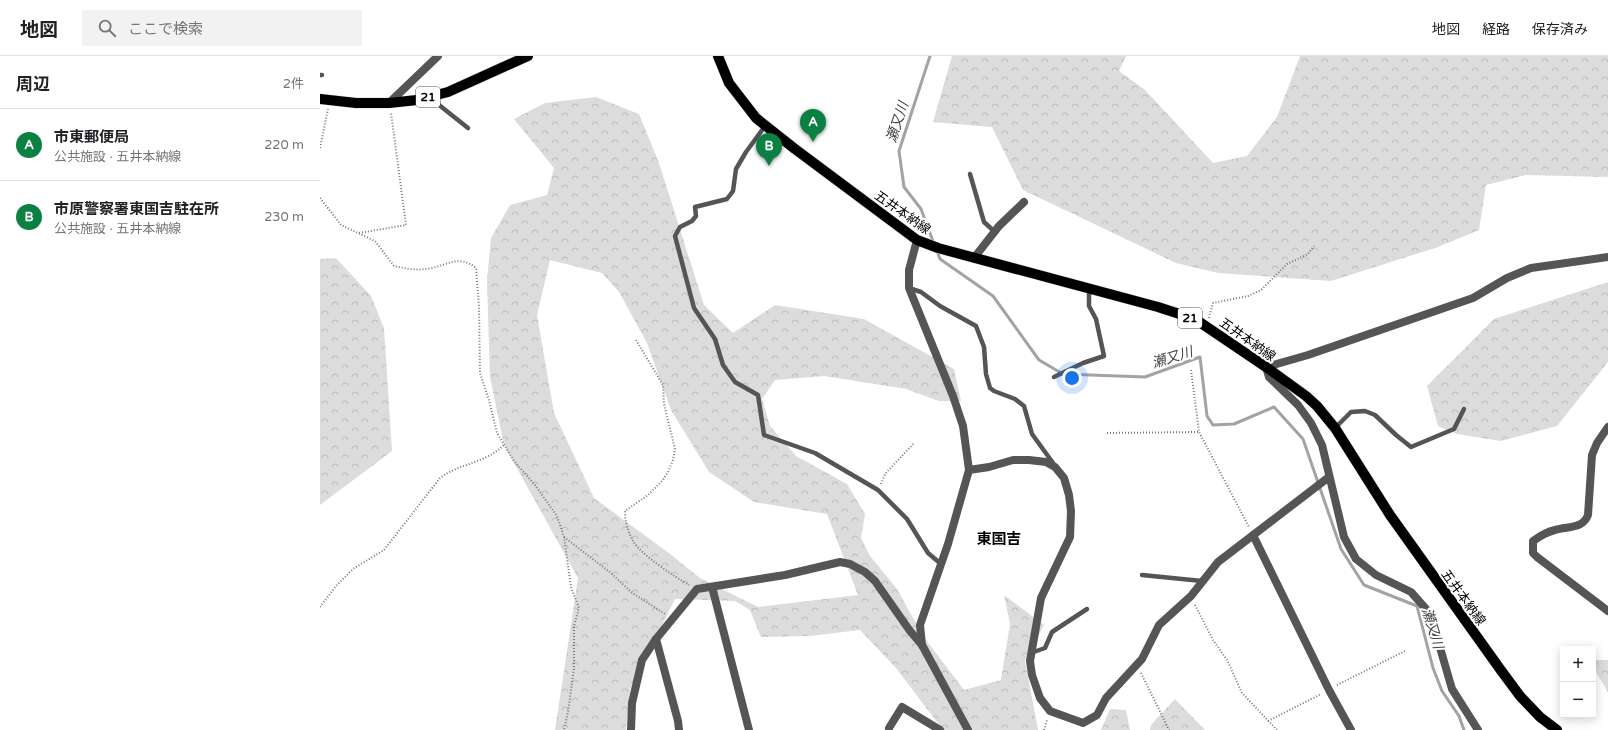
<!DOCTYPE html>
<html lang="ja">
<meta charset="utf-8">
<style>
body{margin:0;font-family:"Varela Round","Noto Sans JP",sans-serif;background:#f2f2f2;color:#202124}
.controls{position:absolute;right:12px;bottom:12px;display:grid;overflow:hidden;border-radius:0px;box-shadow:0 2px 10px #0003}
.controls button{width:36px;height:36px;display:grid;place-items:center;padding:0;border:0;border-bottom:1px solid #e0e0e0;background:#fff;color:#202124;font:20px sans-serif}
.you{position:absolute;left:752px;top:322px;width:14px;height:14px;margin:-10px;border:3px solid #fff;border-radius:50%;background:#1a73e8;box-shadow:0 0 0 6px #1a73e833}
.badge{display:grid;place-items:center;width:26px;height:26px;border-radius:50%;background:#0b8043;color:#fff;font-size:13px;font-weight:700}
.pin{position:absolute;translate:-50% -33px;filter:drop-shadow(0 1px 2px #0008)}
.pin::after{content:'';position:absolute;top:21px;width:14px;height:12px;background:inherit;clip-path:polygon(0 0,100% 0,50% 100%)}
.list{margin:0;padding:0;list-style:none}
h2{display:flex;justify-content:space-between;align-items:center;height:52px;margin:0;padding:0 16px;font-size:17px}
h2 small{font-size:13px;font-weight:400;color:#757577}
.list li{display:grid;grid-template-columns:26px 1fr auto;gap:12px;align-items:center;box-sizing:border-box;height:72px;padding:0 16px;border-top:1px solid #e0e0e0}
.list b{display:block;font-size:15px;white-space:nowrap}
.list p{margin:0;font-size:13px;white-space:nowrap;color:#757577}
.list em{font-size:13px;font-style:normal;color:#757577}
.icon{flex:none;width:22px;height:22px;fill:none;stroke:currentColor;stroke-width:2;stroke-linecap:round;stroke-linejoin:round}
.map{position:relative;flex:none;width:1288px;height:674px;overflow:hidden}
header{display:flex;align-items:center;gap:24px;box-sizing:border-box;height:56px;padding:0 20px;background:#fff;border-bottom:1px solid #e0e0e0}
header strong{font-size:19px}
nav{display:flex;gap:22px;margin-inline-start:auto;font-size:14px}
.search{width:280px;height:36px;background:#f2f2f2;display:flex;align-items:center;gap:10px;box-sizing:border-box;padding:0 14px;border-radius:0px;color:#757577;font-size:15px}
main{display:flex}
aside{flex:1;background:#fff}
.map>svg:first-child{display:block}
.forest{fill:url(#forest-crowns);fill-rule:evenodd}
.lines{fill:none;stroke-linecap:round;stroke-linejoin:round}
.stream{stroke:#a3a3a3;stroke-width:3}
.primary-casing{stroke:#dbdbdb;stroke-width:11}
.path{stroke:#777;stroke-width:2;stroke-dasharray:1 2;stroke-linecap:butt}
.service{stroke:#555;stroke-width:4.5}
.minor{stroke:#555;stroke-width:8}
.primary{stroke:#000;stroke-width:10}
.labels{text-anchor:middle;stroke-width:4;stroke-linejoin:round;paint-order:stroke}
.shield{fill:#fff;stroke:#4c4c4c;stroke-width:1}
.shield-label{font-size:12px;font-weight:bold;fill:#000}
.street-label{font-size:13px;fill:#000;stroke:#fff}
.water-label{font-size:14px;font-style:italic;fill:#444;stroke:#fff}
.quarter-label{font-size:15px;font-weight:bold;fill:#000;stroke:#fff}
</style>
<header>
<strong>地図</strong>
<div class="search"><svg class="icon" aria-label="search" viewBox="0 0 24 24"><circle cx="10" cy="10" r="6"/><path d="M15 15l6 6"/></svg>ここで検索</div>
<nav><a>地図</a><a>経路</a><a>保存済み</a></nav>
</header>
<main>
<aside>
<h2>周辺<small>2件</small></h2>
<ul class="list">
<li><span class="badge">A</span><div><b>市東郵便局</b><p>公共施設 · 五井本納線</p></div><em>220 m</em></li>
<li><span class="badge">B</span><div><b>市原警察署東国吉駐在所</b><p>公共施設 · 五井本納線</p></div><em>230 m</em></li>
</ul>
</aside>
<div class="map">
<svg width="1288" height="674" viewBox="0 0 1288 674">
<defs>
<pattern id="forest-crowns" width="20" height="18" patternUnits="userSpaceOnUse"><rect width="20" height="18" fill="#dcdcdc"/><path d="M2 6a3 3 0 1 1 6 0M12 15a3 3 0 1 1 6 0" fill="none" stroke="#bbb"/></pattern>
</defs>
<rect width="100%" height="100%" fill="#fff"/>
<!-- forest -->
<g class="forest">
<polygon points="632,0 806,0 799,15 825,34 893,107 927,100 957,61 980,0 1288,0 1288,121 1206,119 1166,129 1159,174 1118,191 1011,225 898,217 856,207 703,134 672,71 613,66"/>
<path d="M276 41 319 58 339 107 384 249 413 277 455 249 544 263 634 313 641 345H619L586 333 504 320 455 324 442 343 450 370 476 400 527 428 545 458 541 482 550 500 577 533 603 580 644 634 681 624 690 568 684 539 724 569 705 605 718 674H623L576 612 540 574 490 580 441 581 430 554 415 545 355 543 310 633 306 674H235L258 522 184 389 170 321 167 225 171 182 190 149 227 139 234 112 194 63 225 47ZM230 204 282 217 299 236 327 287 351 354 389 416 434 446 507 458 538 539 438 551 380 522 350 498 274 442 234 357 217 259Z"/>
<polygon points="16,202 51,240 64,272 72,395 0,449 0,203"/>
<polygon points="1288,226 1288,306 1237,370 1181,385 1137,378 1118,370 1107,330 1174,263"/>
<polygon points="1273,604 1288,604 1288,636 1273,611"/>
<polygon points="855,643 885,674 830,674 831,669"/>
<polygon points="790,653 806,654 810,674 781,674"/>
</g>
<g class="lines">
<!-- stream -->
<g class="stream">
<polyline points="610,0 579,95 584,131 601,153 614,188"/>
<polyline points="617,195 620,203 673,240 719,304 743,318 825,321 880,301 887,360 893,369 914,368 954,351 983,383 1021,493 1044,529 1097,550 1113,612 1122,635 1139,660 1144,674"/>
</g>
<defs>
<g id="primary">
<polyline points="398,0 409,27 436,62 475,93 597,184 618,192 838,251 875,263 946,311 986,340 997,350 1015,372 1070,459 1180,613 1200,640 1220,661 1237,674"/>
<polyline points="0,43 36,47 69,47 97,44 128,36 208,0"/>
</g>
</defs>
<!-- primary casing -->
<use href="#primary" class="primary-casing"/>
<!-- path -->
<g class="path">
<polyline points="0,92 8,53"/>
<path d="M0 142 21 169 55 185 74 210C87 213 99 215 112 212 129 208 140 199 156 212L159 251 160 317 169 344 177 377 194 405 215 429 237 460 244 481 251 531 259 552 254 570V612L248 656 244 674"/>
<polyline points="39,177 86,169 71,57"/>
<polyline points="889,262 893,247 928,240 941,234 967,208 988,198 994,190"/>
<path d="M316 284 343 329 344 348 355 393 353 404 348 416 342 425 328 439 305 455C305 465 308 476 313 485 320 498 355 521 369 529"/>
<polyline points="871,314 879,376 929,471"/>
<polyline points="787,377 879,376"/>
<polyline points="561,428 565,418 594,387"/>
<polyline points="244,481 291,517 311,536 345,558"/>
<polyline points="875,549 893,584 907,604 922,637 957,674"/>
<path d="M0 551 16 530 33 513 64 494 120 422C140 407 164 408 184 389"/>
<polyline points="821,617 849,674"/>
<polyline points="1017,629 1085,595"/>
<polyline points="948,665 1001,638"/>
<polyline points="724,674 727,664"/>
</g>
<!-- service -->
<g class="service">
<polyline points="0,19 2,19"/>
<polyline points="109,41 148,72"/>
<polyline points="445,70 426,96 416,113 413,135 407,143 375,151 376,160 372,165 360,171 355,180 374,252 395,283 403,309 415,326 438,339 444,379 495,397 558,434 587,463 608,497 621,508"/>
<polyline points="650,118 664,166 675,176"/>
<polyline points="589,232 601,236 620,250 656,270 664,291 666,318 670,332 674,335 695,343 704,350 712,378 733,407"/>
<polyline points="734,321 763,307 784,300 776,263 769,250 769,233"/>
<polyline points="1015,372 1031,356 1045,355 1055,359 1076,379 1091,391 1134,373 1144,353"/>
<polyline points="822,519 882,525"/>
<polyline points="711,597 725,592 732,576 767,553"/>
</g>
<!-- minor -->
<g class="minor">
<polyline points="69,47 118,0"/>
<polyline points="597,184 589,214 589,232 633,340 643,370 649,414 628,488 600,569 602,589"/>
<polyline points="654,202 679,170 704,146"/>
<path d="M1288 371 1277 387 1272 399 1268 459C1263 473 1248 470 1235 474 1226 476 1220 480 1213 485V497L1217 501 1288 555"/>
<polyline points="649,414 669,411 693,404 709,404 726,406 735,411 744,422 749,439 751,455 750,481 721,542 710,605 712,619 720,642 730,655 763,667 777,659 786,642 822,603 839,569 871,540 898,506 1009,421"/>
<polyline points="933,479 1009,634 1031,674"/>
<polyline points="392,531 429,674"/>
<polyline points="336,583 358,665 359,674"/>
<polyline points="569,672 582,651 620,674"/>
<polyline points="311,674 312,647 322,604 336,583 377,533 465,519 520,506 530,508 545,516 555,525 590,575 602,589 648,674"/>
<polyline points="1158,674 1132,633 1114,571 1106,553 1091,536 1056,519 1036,503 1024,481 1002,389 991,367 978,349 949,321 946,311 988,299 1153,242 1187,222 1211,212 1288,201"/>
</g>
<!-- primary -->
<use href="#primary" class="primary"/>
</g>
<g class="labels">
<!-- shield labels -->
<g class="shield">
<rect x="96" y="31" width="24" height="20" rx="3"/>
<rect x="858" y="252" width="24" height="20" rx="3"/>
</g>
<g class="shield-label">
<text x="108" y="45">21</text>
<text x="870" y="266">21</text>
</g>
<!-- street labels -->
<g class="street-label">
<text transform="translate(583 156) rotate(35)" y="5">五井本納線</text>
<text transform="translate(928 283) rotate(35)" y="5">五井本納線</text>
<text transform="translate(1144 541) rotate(54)" y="5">五井本納線</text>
</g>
<!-- water labels -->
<g class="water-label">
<text transform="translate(577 66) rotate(-72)" y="5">瀬又川</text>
<text transform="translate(852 301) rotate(-17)" y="5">瀬又川</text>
<text transform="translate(1113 572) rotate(73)" y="5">瀬又川</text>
</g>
<!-- quarter labels -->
<g class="quarter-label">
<text x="679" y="488">東国吉</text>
</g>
</g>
</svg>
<div class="controls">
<button>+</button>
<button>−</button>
</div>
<div class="you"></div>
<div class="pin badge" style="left:493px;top:86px">A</div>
<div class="pin badge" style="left:449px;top:110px">B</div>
</div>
</main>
